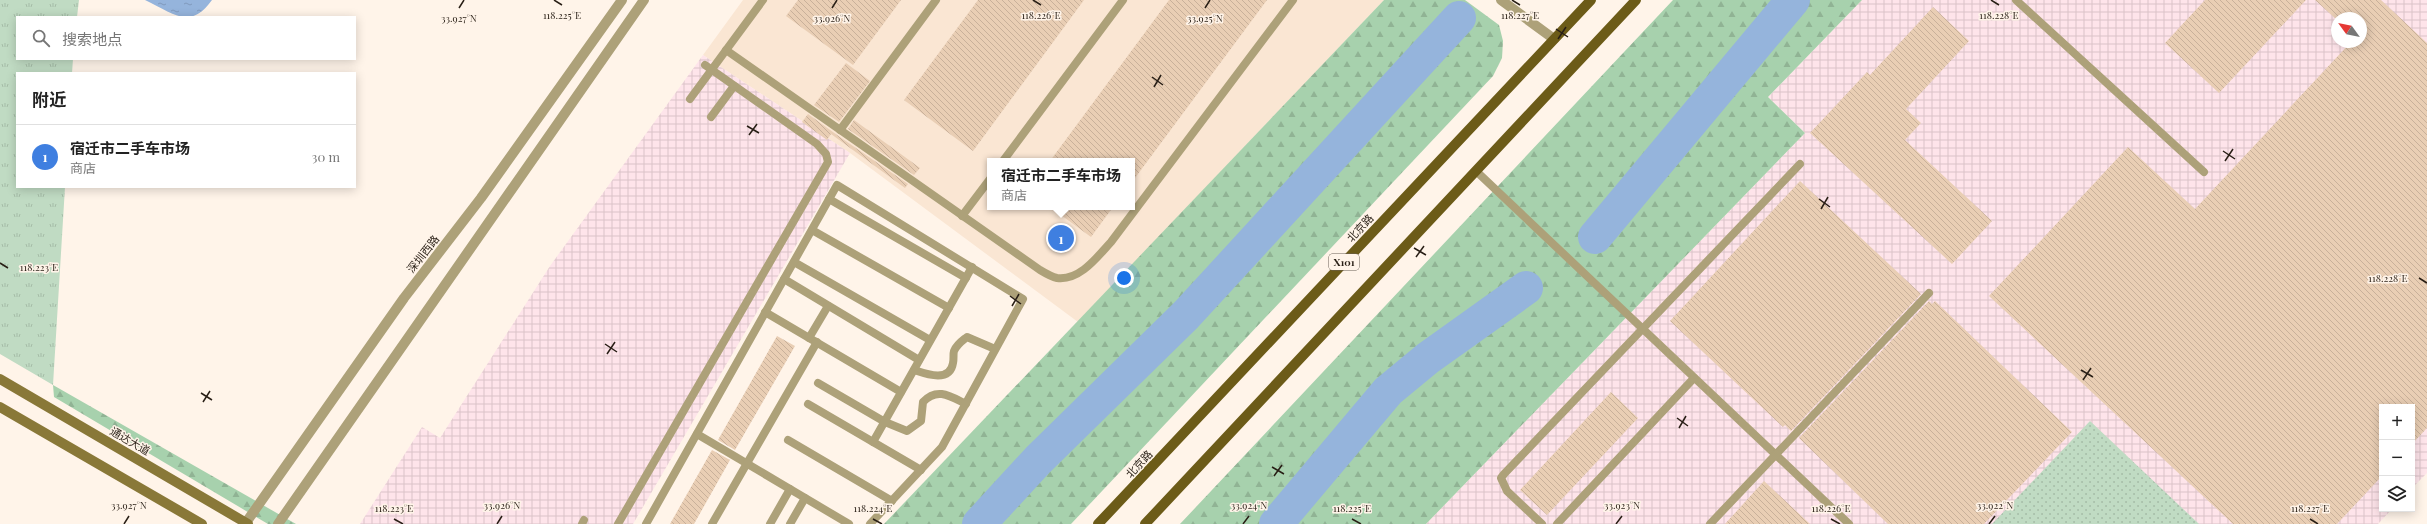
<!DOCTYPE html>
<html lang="zh">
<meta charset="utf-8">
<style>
body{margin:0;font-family:"Playfair Display","Noto Sans SC",serif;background:#f2f2f2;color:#222}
.controls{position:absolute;right:12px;bottom:12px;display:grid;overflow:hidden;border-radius:0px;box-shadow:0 2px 10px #0003}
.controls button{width:36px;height:36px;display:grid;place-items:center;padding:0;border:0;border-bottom:1px solid #e0e0e0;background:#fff;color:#222;font:20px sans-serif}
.compass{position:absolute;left:2331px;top:12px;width:36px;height:36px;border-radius:50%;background:#fff;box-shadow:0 2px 10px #0003;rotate:303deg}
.you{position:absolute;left:1124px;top:278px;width:14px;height:14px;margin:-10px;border:3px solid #fff;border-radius:50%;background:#1a73e8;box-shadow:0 0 0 6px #1a73e833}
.badge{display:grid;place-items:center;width:26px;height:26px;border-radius:50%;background:#216c6a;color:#fff;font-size:13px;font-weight:700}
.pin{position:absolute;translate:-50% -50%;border:2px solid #fff;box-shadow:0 1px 4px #0006}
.popup{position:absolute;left:987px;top:158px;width:148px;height:52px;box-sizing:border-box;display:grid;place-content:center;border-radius:0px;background:#fff;filter:drop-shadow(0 1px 3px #0005);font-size:13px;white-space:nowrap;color:#767676}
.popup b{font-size:15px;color:#222}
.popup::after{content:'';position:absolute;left:50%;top:100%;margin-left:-8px;border:8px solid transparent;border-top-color:#fff}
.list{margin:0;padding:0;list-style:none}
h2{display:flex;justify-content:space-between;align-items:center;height:52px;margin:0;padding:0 16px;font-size:17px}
h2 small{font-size:13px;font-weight:400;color:#767676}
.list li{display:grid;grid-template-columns:26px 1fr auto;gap:12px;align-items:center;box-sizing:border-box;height:64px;padding:0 16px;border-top:1px solid #e0e0e0}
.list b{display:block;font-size:15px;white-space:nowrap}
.list p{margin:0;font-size:13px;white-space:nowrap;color:#767676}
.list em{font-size:13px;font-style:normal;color:#767676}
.icon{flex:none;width:22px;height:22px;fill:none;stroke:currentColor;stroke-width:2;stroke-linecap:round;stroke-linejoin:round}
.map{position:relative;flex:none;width:2427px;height:524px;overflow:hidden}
.search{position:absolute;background:#fff;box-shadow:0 2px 10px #0003;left:16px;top:16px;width:340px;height:44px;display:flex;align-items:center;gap:10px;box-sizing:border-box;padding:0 14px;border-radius:0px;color:#767676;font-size:15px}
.panel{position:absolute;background:#fff;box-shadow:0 2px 10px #0003;left:16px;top:72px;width:340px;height:116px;border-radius:0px}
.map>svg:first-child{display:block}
.built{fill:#fae6d3;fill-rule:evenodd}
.industrial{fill:url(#industrial-grid);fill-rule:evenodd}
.grass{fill:url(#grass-tufts)}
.forest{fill:url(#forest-firs)}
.garden{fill:url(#garden-dots)}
.water{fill:url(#water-ripples)}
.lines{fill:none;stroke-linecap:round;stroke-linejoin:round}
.river{stroke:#95b4dc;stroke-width:34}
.building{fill:url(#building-back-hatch)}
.service{stroke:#ada179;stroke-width:8}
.minor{stroke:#ada179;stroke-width:10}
.tertiary{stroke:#ada179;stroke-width:10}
.secondary{stroke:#897838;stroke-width:10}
.primary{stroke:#6c5b18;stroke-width:10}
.ticks{fill:none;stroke:#281e15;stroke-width:1.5}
.labels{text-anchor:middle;stroke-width:3;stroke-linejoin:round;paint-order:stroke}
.shield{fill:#fff4e9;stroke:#685e55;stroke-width:1}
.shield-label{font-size:10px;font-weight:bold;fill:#281e15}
.street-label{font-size:11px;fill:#281e15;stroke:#fff4e9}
.ticks-label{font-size:10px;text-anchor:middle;fill:#281e15;stroke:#fff4e9;stroke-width:3;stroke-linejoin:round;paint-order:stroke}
</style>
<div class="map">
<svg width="2427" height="524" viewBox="0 0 2427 524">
<defs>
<pattern id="industrial-grid" width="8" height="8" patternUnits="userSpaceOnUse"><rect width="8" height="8" fill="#fee4ea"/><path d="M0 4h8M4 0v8" fill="none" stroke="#dac3c8"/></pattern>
<pattern id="grass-tufts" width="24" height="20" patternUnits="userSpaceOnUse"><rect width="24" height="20" fill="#c0dbc3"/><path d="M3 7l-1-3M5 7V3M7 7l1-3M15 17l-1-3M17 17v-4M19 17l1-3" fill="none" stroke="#a5bca7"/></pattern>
<pattern id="forest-firs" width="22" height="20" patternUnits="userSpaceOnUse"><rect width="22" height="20" fill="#a7d1ad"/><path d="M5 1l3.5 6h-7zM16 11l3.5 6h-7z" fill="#90b394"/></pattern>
<pattern id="garden-dots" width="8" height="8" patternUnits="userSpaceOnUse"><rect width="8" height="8" fill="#c0dbc3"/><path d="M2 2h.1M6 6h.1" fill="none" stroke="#a5bca7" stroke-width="1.8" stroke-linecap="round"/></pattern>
<pattern id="water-ripples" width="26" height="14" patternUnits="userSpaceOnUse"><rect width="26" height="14" fill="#95b4dc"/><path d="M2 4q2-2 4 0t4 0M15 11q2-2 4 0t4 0" fill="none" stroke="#809abc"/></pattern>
<pattern id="building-back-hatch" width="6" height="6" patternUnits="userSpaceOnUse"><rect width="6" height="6" fill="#e9ceb4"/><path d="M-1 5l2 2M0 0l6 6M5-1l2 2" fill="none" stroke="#c8b09a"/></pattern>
</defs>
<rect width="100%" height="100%" fill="#fff4e9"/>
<!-- built -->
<path class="built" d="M743 0H1384L1078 322 850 153 703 55ZM990 161H1132V207H990Z"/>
<!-- industrial -->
<g class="industrial">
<path d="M1862 0H2427V473L2412 488V407H2382V509H2392L2378 524H1426L1805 133 1768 97ZM2337 18H2361V42H2337Z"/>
<polygon points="703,55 850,153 633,524 360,524 422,427 440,438 550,266"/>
</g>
<!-- grass -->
<polygon class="grass" points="0,0 79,0 77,17 17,17 17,59 73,59 72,73 17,73 17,187 65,187 53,385 0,354"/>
<!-- forest -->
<g class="forest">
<polygon points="1384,0 1465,0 1499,25 1503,41 1502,58 1493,76 1071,524 884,524"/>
<polygon points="1673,0 1862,0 1768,97 1805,133 1426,524 1180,524"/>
<polygon points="53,385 296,524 268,524 54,397"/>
</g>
<!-- garden -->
<polygon class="garden" points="2090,421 2199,524 1992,524"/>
<!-- water -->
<path class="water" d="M145 0H212C190 31 173 13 145 0Z"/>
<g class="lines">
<!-- river -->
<g class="river">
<polyline points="1595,237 1793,0"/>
<polyline points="979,524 1038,460 1186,315 1459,18"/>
<polyline points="1276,524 1388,391 1428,358 1526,288"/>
</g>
</g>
<!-- building -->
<g class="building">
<polygon points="798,0 901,0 853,65 786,16"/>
<polygon points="978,0 1084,0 973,151 904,100"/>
<polygon points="1169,0 1267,0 1132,182 1132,161 1050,161"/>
<polygon points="2205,0 2306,0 2219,93 2165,43"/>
<polygon points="2315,0 2381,0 2427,43 2427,428 2412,444 2412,407 2382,407 2382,476 2337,524 2233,524 1989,296 2128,147 2195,209 2351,42 2361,42 2361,18 2337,18 2337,20"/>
<polygon points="1933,7 1969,41 1906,109 1921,123 1905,140 1992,221 1952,264 1810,133 1867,72 1870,75"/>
<polygon points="846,63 870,81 839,122 814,105"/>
<polygon points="808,114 837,135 908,184 905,188 831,134 827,140 802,122"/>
<polygon points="854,120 920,168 914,175 848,129"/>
<polygon points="1800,181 1921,294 1791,431 1785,425 1783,427 1670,321"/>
<polygon points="1050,207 1113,207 1091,237"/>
<polygon points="1929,301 1932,304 1935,301 2072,432 1984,524 1888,524 1799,438"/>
<polygon points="777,336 795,346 735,450 718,440"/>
<polygon points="1611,392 1638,418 1547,515 1520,490"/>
<polygon points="712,450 730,460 694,524 670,524"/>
<polygon points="1764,481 1810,524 1725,524"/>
</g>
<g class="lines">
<!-- service -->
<g class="service">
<polyline points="2016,0 2204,172"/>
<path d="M726 50 1040 270C1045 273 1052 277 1057 278 1080 281 1098 256 1111 242L1293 0"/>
<polyline points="690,99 763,0"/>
<polyline points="711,117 734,86"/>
<polyline points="840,130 936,0"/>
<polyline points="1003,161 1123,0"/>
<polyline points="1476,171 1849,524"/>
<polyline points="829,199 966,278"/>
<polyline points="962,216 990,179"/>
<polyline points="812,230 949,308"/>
<polyline points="794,262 930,340"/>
<polyline points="784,279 919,360"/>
<polyline points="765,312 901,392"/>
<polyline points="809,338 828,306"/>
<path d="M914 370C926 374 950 383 953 363 954 359 953 354 954 351 957 344 962 341 967 337L995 349"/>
<path d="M818 383 885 422 907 431 921 421 923 402C937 387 950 396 966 404"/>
<polyline points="808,404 921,470"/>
<polyline points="697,434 849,524"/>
<polyline points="788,440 892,501"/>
<polyline points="873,442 972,267"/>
<polyline points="582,524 584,520"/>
<polyline points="618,524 828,162 826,154 817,144 705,65"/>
<polyline points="646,524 837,185 1023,299 942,447 870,524"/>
<polyline points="712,524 817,342"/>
<polyline points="770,524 790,489"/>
<polyline points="790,524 805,498"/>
<polyline points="1542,524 1507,491 1501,478 1504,474 1800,164"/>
<polyline points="1557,524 1694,378"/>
<polyline points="1710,524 1929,293"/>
</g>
<!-- minor -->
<polyline class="minor" points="1501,0 1554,39"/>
<!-- tertiary -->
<g class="tertiary">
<polyline points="245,524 404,298 481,198 622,0"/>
<polyline points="278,524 644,0"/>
</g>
<!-- secondary -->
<g class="secondary">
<polyline points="0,379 248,524"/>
<polyline points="0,407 202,524"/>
</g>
<!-- primary -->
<g class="primary">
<polyline points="1098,524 1591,0"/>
<polyline points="1145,524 1636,0"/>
</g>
</g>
<!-- ticks -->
<path class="ticks" d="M554 0 562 5M1033 0 1041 5M1512 0 1520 5M1991 0 1999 5M459 8 464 0M832 8 837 0M1205 8 1210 0M1556 29 1568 37M1558 39 1566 27M1152 77 1163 85M1154 87 1161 75M747 126 759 133M749 135 757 124M2223 151 2235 159M2225 161 2233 149M1819 199 1830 207M1821 209 1828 197M1414 248 1426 255M1416 257 1424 246M0 263 8 268M2419 278 2427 283M1010 296 1021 304M1012 306 1019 294M605 344 617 352M607 354 615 342M2081 370 2093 377M2083 380 2091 368M201 393 212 400M203 402 210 391M1677 418 1688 426M1679 428 1686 416M1272 467 1284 474M1274 476 1282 465M394 519 403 524M873 519 882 524M1352 519 1361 524M1831 519 1840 524M2310 519 2318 524M124 524 129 516M497 524 502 516M1243 524 1249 516M1616 524 1622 516M1989 524 1995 516"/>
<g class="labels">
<!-- shield labels -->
<rect class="shield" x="1329" y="254" width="30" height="16" rx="3"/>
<g class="shield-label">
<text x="1344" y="266">X101</text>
</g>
<!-- street labels -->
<g class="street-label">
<text transform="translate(1360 228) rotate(-47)" y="4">北京路</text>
<text transform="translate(423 254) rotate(-52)" y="4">深圳西路</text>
<text transform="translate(130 441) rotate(30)" y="4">通达大道</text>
<text transform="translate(1139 464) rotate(-47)" y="4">北京路</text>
</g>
</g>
<g class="ticks-label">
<text x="562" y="19">118.225°E</text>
<text x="1041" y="19">118.226°E</text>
<text x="1520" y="19">118.227°E</text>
<text x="1999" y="19">118.228°E</text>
<text x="459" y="22">33.927°N</text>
<text x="832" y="22">33.926°N</text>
<text x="1205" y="22">33.925°N</text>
<text x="39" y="271">118.223°E</text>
<text x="2388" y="282">118.228°E</text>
<text x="129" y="509">33.927°N</text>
<text x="502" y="509">33.926°N</text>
<text x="1249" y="509">33.924°N</text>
<text x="1622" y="509">33.923°N</text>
<text x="1995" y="509">33.922°N</text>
<text x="394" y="512">118.223°E</text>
<text x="873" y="512">118.224°E</text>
<text x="1352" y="512">118.225°E</text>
<text x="1831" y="512">118.226°E</text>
<text x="2310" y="512">118.227°E</text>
</g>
</svg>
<div class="controls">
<button>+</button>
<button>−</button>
<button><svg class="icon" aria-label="layers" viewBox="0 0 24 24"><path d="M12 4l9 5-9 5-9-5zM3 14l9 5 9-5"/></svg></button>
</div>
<svg class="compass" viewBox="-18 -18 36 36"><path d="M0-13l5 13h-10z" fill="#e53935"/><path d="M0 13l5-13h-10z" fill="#767676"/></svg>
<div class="you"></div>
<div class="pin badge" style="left:1061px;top:238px;background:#3f7fe0">1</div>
<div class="popup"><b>宿迁市二手车市场</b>商店</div>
<div class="search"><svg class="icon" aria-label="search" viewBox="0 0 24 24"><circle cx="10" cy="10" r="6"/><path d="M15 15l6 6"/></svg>搜索地点</div>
<section class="panel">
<h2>附近<small></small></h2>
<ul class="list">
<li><span class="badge" style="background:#3f7fe0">1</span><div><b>宿迁市二手车市场</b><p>商店</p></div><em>30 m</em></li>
</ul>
</section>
</div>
